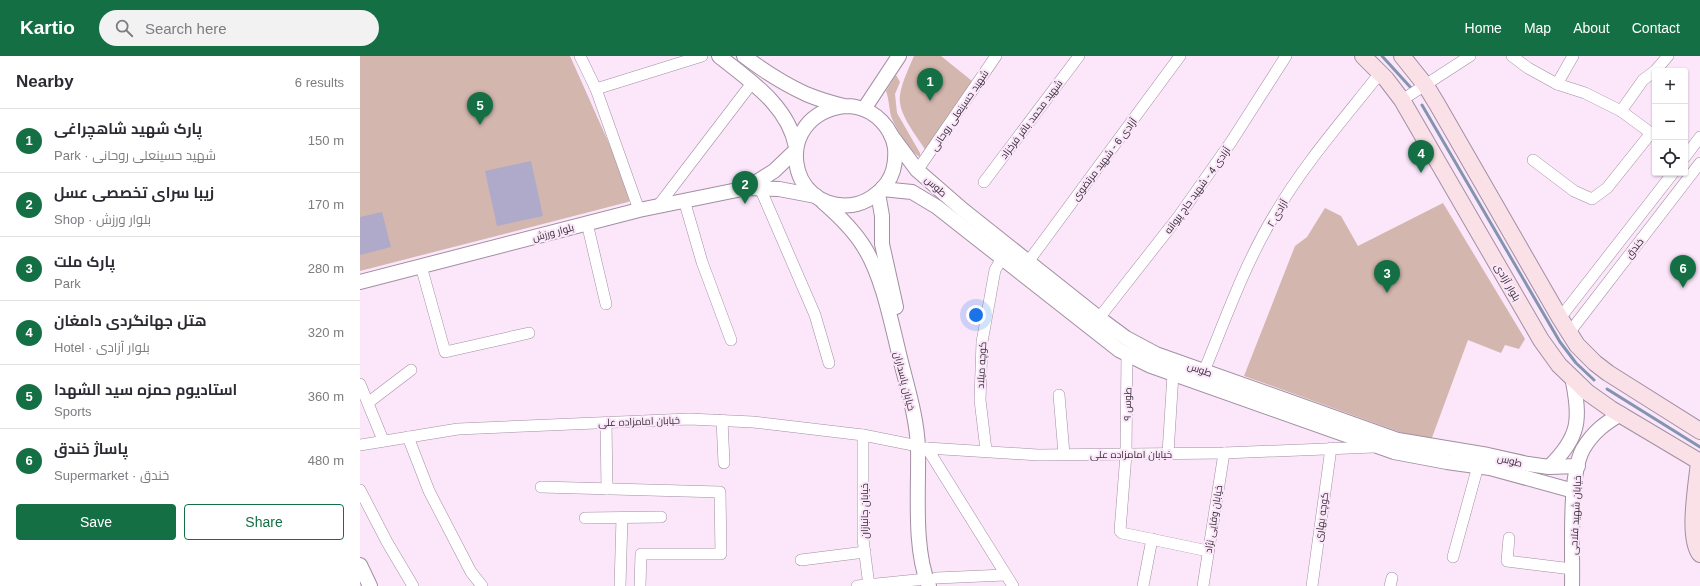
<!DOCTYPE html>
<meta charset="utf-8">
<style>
body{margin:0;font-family:Helvetica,Cairo,sans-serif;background:#f2f2f3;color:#2b2b33}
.controls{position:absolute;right:12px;top:12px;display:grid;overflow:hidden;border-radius:4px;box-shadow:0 1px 3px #0004}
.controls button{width:36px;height:36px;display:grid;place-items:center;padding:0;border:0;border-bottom:1px solid #e1e1e2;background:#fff;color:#2b2b33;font:20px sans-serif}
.you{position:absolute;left:616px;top:259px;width:14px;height:14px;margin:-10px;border:3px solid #fff;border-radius:50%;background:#1a73e8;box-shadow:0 0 0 6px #1a73e833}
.badge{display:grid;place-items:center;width:26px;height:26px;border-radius:50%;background:#147044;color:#fff;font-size:13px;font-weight:700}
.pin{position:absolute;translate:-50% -33px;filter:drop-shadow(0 1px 2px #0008)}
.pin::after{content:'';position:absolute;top:21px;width:14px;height:12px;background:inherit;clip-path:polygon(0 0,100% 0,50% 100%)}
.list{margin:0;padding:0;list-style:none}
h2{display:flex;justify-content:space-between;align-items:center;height:52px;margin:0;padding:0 16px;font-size:17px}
h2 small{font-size:13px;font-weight:400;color:#7c7c81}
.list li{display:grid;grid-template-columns:26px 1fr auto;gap:12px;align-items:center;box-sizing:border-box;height:64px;padding:0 16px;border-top:1px solid #e1e1e2}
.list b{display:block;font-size:15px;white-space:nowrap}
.list p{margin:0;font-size:13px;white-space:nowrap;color:#7c7c81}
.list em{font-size:13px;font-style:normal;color:#7c7c81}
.actions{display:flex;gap:8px;padding:12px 16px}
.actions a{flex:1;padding:9px 0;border:1px solid #147044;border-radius:4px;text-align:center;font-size:14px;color:#147044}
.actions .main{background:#147044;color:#fff}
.icon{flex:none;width:22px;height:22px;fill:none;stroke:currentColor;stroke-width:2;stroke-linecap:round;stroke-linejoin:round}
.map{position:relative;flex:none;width:1340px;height:530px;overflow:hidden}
header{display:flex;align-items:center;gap:24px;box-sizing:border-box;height:56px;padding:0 20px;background:#147044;color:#fff}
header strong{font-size:19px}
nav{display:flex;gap:22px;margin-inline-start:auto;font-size:14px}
.search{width:280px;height:36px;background:#f2f2f3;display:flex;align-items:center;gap:10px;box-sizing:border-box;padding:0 14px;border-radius:22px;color:#7c7c81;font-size:15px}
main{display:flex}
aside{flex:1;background:#fff}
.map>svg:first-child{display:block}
.green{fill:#d3b6ae}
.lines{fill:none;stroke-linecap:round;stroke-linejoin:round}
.stream{stroke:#8294af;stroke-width:3}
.building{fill:#afaac9}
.minor-casing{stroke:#a28fa2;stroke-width:12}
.tertiary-casing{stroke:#a28fa2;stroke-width:16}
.secondary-casing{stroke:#a28fa2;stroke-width:18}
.minor{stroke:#fff;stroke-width:11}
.tertiary{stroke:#fff;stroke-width:14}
.secondary{stroke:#fae1e8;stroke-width:16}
.labels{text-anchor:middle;stroke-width:4;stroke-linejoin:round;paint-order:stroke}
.street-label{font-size:10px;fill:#362e36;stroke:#fbe6fa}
</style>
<header>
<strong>Kartio</strong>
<div class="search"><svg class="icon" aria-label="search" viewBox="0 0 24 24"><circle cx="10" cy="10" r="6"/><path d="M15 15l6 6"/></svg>Search here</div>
<nav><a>Home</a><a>Map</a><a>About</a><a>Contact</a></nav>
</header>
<main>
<aside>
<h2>Nearby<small>6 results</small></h2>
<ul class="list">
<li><span class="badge">1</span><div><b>پارک شهید شاهچراغی</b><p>Park · شهید حسینعلی روحانی</p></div><em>150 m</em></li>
<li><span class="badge">2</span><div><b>زیبا سرای تخصصی عسل</b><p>Shop · بلوار ورزش</p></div><em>170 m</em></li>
<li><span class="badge">3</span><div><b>پارک ملت</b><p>Park</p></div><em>280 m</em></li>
<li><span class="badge">4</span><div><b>هتل جهانگردى دامغان</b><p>Hotel · بلوار آزادی</p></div><em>320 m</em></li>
<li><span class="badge">5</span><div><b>استادیوم حمزه سید الشهدا</b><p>Sports</p></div><em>360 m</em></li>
<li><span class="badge">6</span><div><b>پاساژ خندق</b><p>Supermarket · خندق</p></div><em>480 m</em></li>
</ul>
<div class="actions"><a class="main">Save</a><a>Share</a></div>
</aside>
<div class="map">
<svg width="1340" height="530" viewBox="0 0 1340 530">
<rect width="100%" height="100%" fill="#fbe6fa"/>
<!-- green -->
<g class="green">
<polygon points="0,0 210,0 272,139 271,143 268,146 0,215"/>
<path d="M554 0H581L612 25 566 95C557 80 537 57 540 39 542 26 549 12 554 0Z"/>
<path d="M536 19 540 26 535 38 537 57 560 97V101C549 95 535 71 531 60 529 52 529 43 526 35Z"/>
<polygon points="1083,147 1165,283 1159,293 1145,289 1141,297 1108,284 1070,387 884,320 935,190 947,181 965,152 981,160 998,190"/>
</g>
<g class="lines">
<!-- stream -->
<g class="stream">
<polyline points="1022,0 1052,33"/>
<polyline points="1062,49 1200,286 1216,307 1234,324"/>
<polyline points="1247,333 1340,391"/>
</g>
</g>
<!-- building -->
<g class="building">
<polygon points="171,105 183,160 137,170 125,115"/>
<polygon points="22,156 31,191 0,199 0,161"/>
</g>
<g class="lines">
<defs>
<g id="minor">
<polyline points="220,0 236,33"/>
<polyline points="1152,0 1168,12 1197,28 1225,37 1261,55 1295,80"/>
<polyline points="1295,15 1308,0"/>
<polyline points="1197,28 1213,0"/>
<polyline points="1042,44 1110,0"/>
<polyline points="1261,55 1283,24 1295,15"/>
<polyline points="1325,101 1340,81"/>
<polyline points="1173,104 1214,135 1232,143 1247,132 1291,77"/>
<polyline points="561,109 636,0"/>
<polyline points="624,126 719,0"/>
<polyline points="400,132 455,259 469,307"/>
<polyline points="324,144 342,206 371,284"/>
<polyline points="298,150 392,27"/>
<polyline points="279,154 236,33 342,0"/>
<polyline points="227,167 246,248"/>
<polyline points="668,206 820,0"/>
<polyline points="61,210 85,296 169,277"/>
<polyline points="739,262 819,160 871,86 926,0"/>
<polyline points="1200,262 1313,117"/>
<polyline points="1209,277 1340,107"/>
<polyline points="767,298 766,398 760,475 762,477 848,495"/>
<path d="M844 315C866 262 885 207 915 158 944 108 984 63 1020 17"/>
<polyline points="0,328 23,384"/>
<polyline points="699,339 704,398"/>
<polyline points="9,346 51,314"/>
<polyline points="362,364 364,407"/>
<polyline points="246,367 247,433"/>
<polyline points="503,379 503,483 509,530"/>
<polyline points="48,381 69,435 111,516 122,530"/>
<polyline points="0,389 98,373 329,363 393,366 503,379 558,390"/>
<polyline points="567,392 678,399 864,397 1014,391"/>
<polyline points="567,392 653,530"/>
<polyline points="626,394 620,344 622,286 635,214 642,202"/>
<polyline points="808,397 813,318"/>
<polyline points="181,431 360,436 361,498 281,498 280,530"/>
<polyline points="0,434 27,486 53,530"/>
<polyline points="225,462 301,461"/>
<polyline points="1149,482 1147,505 1212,513"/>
<polyline points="1093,501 1118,410"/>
<polyline points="441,504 505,496"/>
<polyline points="576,522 645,519"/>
<polyline points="260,530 262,462"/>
<polyline points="497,530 566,523"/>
<polyline points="783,530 792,483"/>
<polyline points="843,530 864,397"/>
<polyline points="952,530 971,392"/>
<polyline points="1030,530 1032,522"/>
</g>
<g id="tertiary">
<path d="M359 0C390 25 428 49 436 91"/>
<path d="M384 0C405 16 422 27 446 38 458 43 471 47 484 50 488 50 492 50 496 51 516 55 532 72 535 92 536 104 534 117 527 127 519 138 506 147 492 149 426 156 412 60 484 50"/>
<polyline points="504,53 539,0"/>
<polyline points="531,79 557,114 603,154 739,262 766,282 796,298 1038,384 1128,399 1168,408 1189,411 1218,410"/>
<polyline points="387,132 414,115 436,94"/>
<polyline points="522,133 552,136 577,151 759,294 791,310 1034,396 1087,406 1130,412 1214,435"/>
<polyline points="518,137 522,160 522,188 536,251"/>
<path d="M463 146C478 159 493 173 504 191 523 221 532 270 541 306 548 334 557 363 558 392 559 433 553 493 569 530"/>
<polyline points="0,226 279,154 387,132 419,133 456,140"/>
<path d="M1189 411C1220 381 1221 363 1212 321"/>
<polyline points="0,509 10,530"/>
<path d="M1212 530C1213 497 1208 420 1223 393 1233 376 1245 367 1261 358"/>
</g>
<g id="secondary">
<polyline points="1003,0 1026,23 1042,44 1181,284 1199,309 1227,336 1251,353 1340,406"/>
<polyline points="1042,0 1066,30 1077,48 1200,262 1217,289 1235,307 1248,317 1340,375"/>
<path d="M1339 406C1337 428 1327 481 1340 498"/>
</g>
</defs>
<!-- minor casing -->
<use href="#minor" class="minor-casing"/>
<!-- tertiary casing -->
<use href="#tertiary" class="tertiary-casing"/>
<!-- secondary casing -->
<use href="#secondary" class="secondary-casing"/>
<!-- minor -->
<use href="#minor" class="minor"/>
<!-- tertiary -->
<use href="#tertiary" class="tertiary"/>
<!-- secondary -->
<use href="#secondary" class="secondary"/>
</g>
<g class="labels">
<!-- street labels -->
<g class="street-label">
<text transform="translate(599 54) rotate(-56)" y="4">شهید حسینعلی روحانی</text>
<text transform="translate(671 63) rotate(-53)" y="4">شهید محمد باقر فرخزاد</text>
<text transform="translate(744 103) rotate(-53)" y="4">آزادی 6 - شهید مرتضوی</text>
<text transform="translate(576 130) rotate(42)" y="4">طوس</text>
<text transform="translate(837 134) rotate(-54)" y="4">آزادی 4 - شهید حاج پروانه</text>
<text transform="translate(917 157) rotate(-59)" y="4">آزادی ۲</text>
<text transform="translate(193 176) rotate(-15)" y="4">بلوار ورزش</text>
<text transform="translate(1274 192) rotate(-52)" y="4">خندق</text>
<text transform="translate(1148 226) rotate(60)" y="4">بلوار آزادی</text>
<text transform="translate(621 309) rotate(-87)" y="4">کوچه میلاد</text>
<text transform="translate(840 313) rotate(20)" y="4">طوس</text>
<text transform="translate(545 325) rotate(76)" y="4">خیابان پاسداران</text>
<text transform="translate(767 348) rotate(-89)" y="4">طوس ۹</text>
<text transform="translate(279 365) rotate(-2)" y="4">خیابان امامزاده علی</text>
<text x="771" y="402">خیابان امامزاده علی</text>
<text transform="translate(1150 404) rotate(14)" y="4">طوس</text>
<text transform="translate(504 455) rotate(-90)" y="4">خیابان جانبازان</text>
<text transform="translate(1215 459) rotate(-87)" y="4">خیابان شهید فلاحی</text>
<text transform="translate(961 461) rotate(-82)" y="4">کوچه بهاری</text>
<text transform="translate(853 463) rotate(-81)" y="4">خیابان وفایی نژاد</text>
</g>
</g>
</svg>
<div class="controls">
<button>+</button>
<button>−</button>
<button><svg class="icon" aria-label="locate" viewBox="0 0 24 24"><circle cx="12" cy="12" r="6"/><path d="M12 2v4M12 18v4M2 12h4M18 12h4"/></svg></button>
</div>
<div class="you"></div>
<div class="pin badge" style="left:570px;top:45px">1</div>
<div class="pin badge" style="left:385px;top:148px">2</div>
<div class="pin badge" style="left:1027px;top:237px">3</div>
<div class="pin badge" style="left:1061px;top:117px">4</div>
<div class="pin badge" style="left:120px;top:69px">5</div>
<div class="pin badge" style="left:1323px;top:232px">6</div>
</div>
</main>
